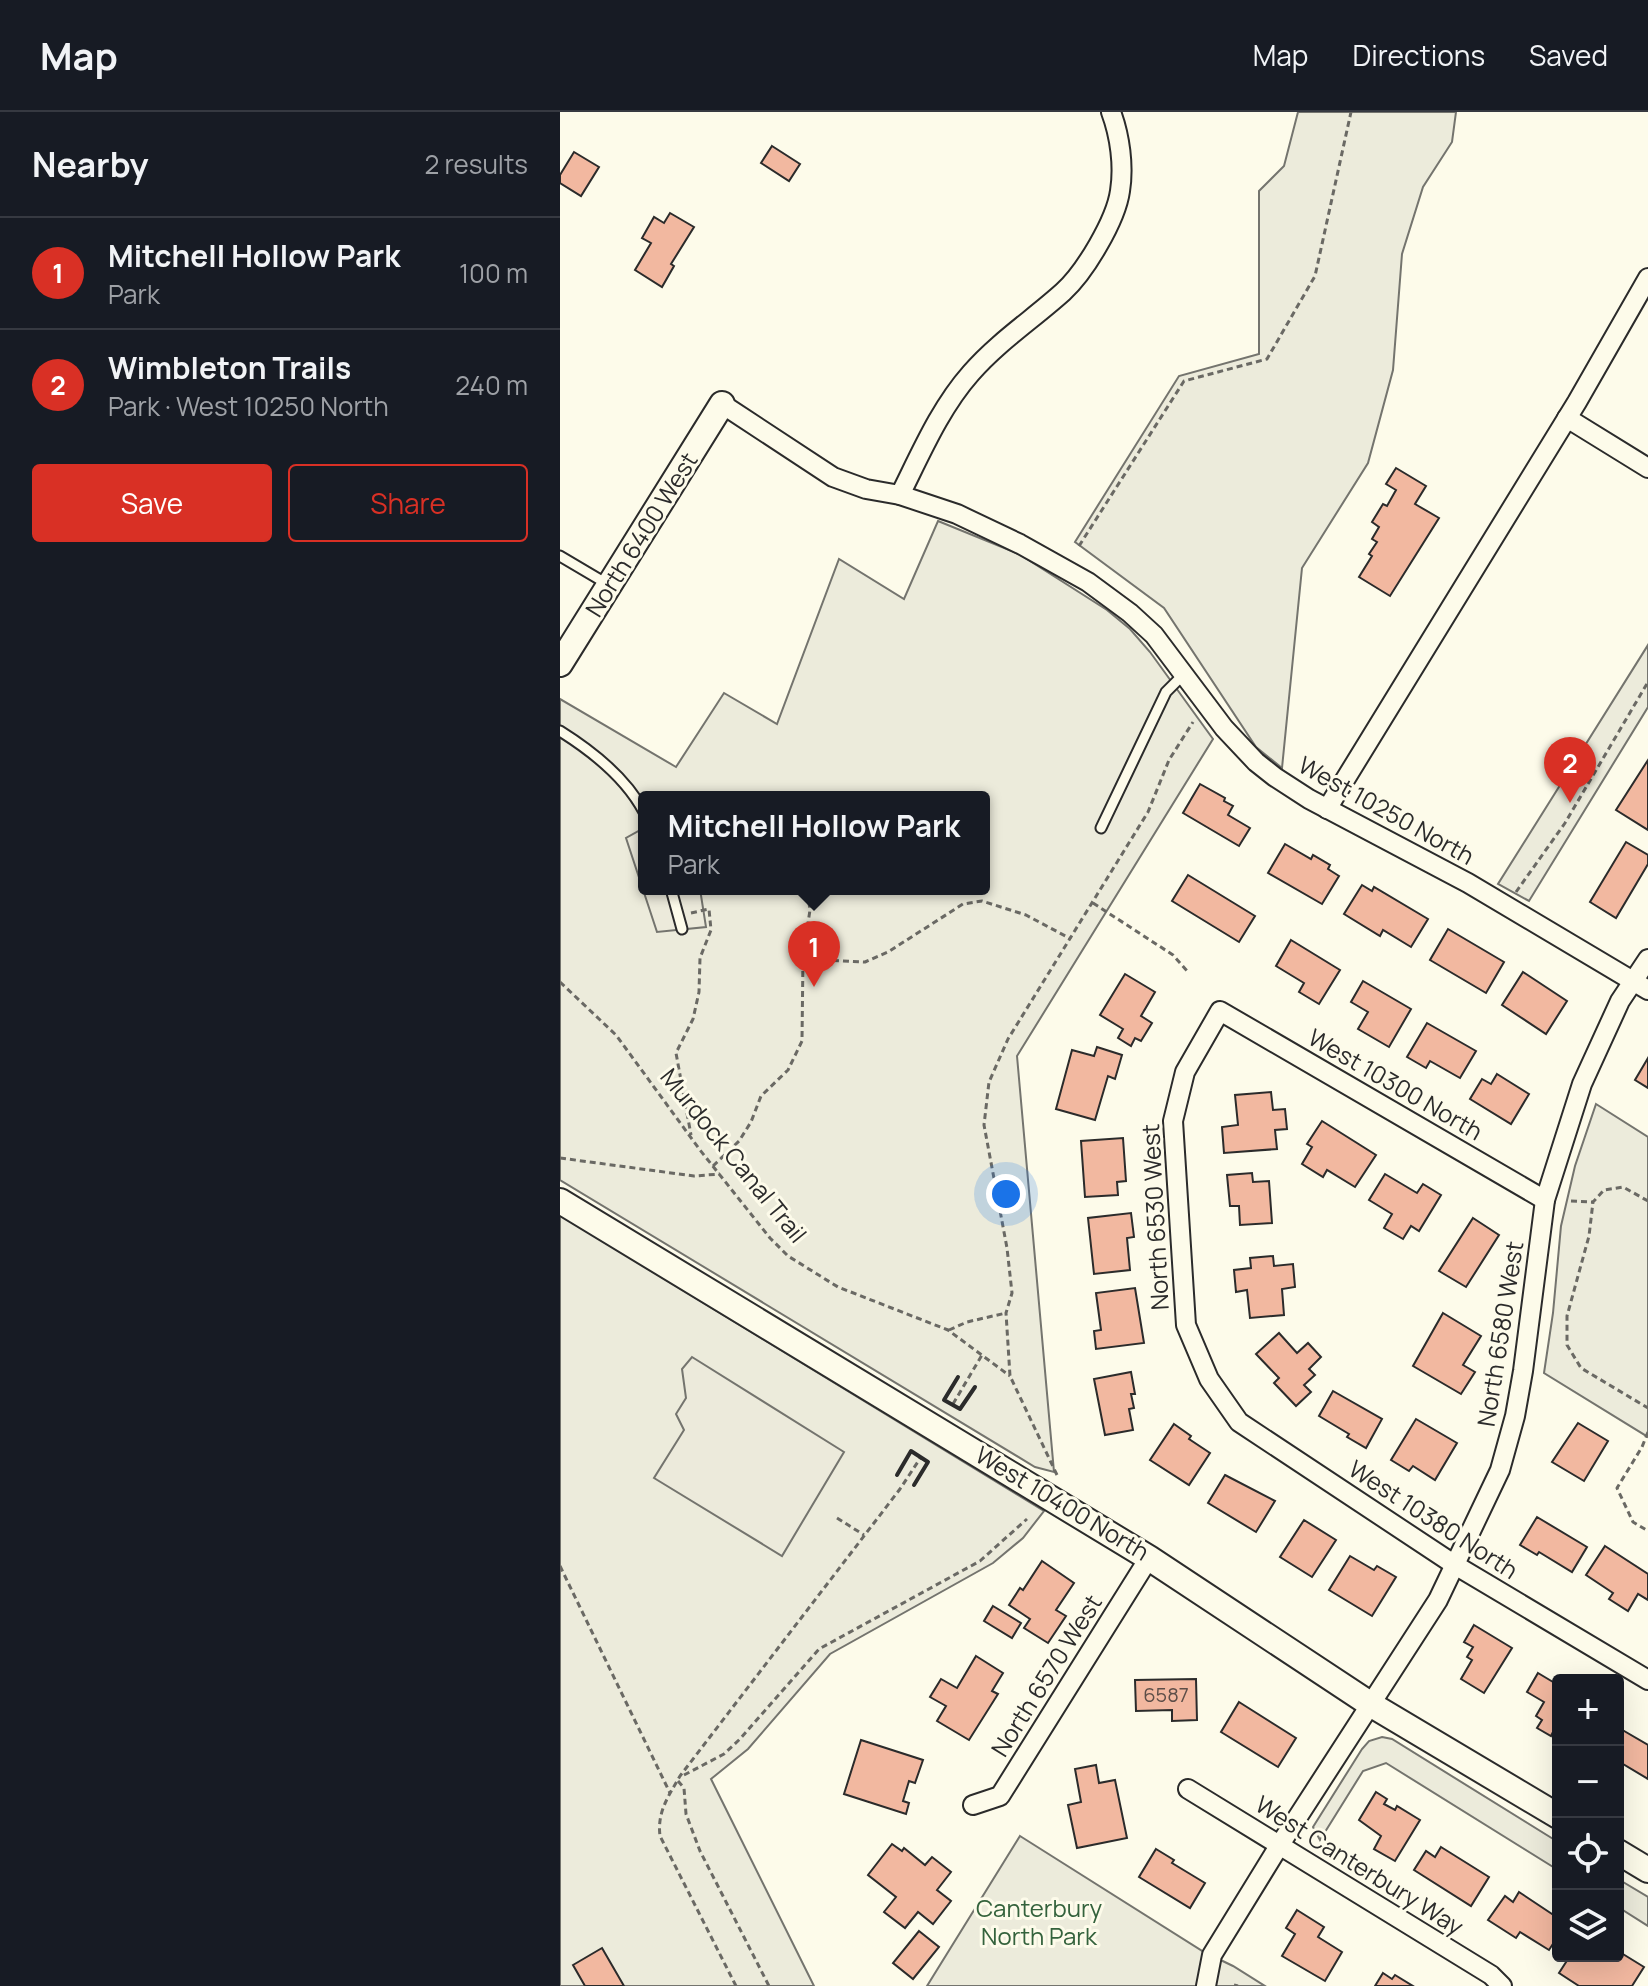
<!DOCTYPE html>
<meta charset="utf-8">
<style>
body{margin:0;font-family:Manrope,sans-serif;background:#20242c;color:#f1f3f6}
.controls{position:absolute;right:24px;bottom:24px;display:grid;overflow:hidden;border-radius:8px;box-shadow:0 8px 32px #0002}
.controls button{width:72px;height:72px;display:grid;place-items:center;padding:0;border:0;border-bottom:2px solid #363941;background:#171b24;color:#f1f3f6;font:40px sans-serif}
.you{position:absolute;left:446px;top:1082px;width:28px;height:28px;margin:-20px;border:6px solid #fff;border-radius:50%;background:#1a73e8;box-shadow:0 0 0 12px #1a73e833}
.badge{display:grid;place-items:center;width:52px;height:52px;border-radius:50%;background:#d93025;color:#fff;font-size:26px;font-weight:700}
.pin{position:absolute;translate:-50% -66px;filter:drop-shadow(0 2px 4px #0008)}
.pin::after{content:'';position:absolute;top:42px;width:28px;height:24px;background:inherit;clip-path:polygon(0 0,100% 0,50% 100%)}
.popup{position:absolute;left:78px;top:679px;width:352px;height:104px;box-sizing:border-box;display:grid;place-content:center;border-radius:8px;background:#171b24;filter:drop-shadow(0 2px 6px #0005);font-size:26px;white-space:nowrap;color:#9ea1a6}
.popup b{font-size:30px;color:#f1f3f6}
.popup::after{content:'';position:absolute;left:50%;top:100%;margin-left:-16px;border:16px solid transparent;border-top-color:#171b24}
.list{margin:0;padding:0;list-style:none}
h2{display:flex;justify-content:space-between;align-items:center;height:104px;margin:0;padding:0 32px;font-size:34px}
h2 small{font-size:26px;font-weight:400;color:#9ea1a6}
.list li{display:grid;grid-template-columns:52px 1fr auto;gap:24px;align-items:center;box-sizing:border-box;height:112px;padding:0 32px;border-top:2px solid #363941}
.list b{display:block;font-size:30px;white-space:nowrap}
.list p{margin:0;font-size:26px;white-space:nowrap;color:#9ea1a6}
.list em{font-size:26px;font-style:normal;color:#9ea1a6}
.actions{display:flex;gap:16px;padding:24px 32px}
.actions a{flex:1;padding:18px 0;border:2px solid #d93025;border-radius:8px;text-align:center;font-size:28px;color:#d93025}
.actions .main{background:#d93025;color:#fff}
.icon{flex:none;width:44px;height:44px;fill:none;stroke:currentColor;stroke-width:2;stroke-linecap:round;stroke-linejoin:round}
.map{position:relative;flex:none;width:1088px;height:1874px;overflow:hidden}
header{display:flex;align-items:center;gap:48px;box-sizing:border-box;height:112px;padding:0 40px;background:#171b24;border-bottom:2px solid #363941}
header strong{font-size:38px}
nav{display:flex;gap:44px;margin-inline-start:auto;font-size:28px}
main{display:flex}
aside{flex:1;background:#171b24}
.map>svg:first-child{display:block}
.green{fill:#ecebdb;stroke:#74746e;stroke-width:2;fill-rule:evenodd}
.parking{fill:#eceadb;stroke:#74746e;stroke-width:2}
.building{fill:#f2b8a0;stroke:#2b2b2b;stroke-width:2}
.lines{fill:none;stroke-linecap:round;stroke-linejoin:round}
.lane-casing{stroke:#2b2b2b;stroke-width:13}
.street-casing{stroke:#2b2b2b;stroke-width:22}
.secondary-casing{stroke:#2b2b2b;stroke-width:28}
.path{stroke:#6a6964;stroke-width:3;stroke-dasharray:6 4;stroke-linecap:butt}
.lane{stroke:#fdfbea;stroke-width:9}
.street{stroke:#fdfbea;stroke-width:18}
.secondary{stroke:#fdfbea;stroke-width:24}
.wall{stroke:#2b2b2b;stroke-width:4}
.labels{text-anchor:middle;stroke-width:6;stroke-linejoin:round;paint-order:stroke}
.number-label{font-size:20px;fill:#5d4e48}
.street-label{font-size:24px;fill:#2b2b2b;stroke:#fdfbea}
.park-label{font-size:24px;fill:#34623c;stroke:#fdfbea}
</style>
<header>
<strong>Map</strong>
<nav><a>Map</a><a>Directions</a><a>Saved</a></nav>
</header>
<main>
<aside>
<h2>Nearby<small>2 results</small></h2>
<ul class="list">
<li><span class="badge">1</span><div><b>Mitchell Hollow Park</b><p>Park</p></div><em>100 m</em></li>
<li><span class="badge">2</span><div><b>Wimbleton Trails</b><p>Park · West 10250 North</p></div><em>240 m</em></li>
</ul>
<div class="actions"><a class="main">Save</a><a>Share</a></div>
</aside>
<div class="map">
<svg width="1088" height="1874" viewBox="0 0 1088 1874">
<rect width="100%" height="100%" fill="#fdfbea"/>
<!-- green -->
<g class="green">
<polygon points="738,0 896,0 892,30 863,75 842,142 833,258 808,351 742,456 722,656 696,635 604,496 515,430 619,264 699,242 699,79 724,54"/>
<path d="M378 409 459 442 547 498 570 517 590 540 653 627 457 944 494 1360 475 1355 0 1068V587L116 655 164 581 217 612 279 447 344 487ZM84 685H424V777H84Z"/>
<polygon points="1088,533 1088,595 969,789 938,772"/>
<polygon points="1036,992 1088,1025 1088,1325 984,1261 993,1201 1001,1114 1015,1054"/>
<polygon points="0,1103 484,1399 463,1426 433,1451 270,1542 188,1637 151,1667 254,1874 0,1874"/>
<polygon points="822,1625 832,1627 998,1730 998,1758 826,1651 803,1659 760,1728 753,1715 802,1637 809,1629"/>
<polygon points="460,1724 644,1840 673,1854 705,1874 367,1874"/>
<polygon points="1058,1767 1088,1785 1088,1814 1058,1795"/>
</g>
<!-- parking -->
<g class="parking">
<polygon points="84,716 84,777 140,777 146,815 97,820 66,726"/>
<polygon points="132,1245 284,1340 222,1444 94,1366 124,1318 116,1302 126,1286 122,1257"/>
</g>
<!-- building -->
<g class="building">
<polygon points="212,34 240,52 229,69 201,51"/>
<polygon points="14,40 39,55 21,84 0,71 0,63"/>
<polygon points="110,101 134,115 111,152 114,154 102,175 75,158 91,131 82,126 94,105 104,111"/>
<polygon points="836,356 866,374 855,392 879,406 830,484 799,465 812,444 809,442 817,430 812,427 819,415 812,410 823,392 827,394 836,378 826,372"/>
<polygon points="1088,648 1088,718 1056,698"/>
<polygon points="640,672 665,686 664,689 673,694 668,703 690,716 679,734 623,701"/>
<polygon points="1066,730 1088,743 1088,752 1056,806 1030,790"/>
<polygon points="725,732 751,747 753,743 770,753 768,757 779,764 762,792 708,761"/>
<polygon points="628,763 695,804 679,830 612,789"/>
<polygon points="802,773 812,779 814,775 868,807 851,835 823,818 820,824 784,802"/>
<polygon points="888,817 944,850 926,881 870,848"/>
<polygon points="731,828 780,858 759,892 739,880 744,871 716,854"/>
<polygon points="963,860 1007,889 986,922 942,893"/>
<polygon points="565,862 595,880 581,904 592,911 581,929 575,926 571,934 558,926 563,917 540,903"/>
<polygon points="803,869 851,897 829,935 798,917 808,900 791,890"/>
<polygon points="867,911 916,939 900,966 870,949 866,956 847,945"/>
<polygon points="537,935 562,943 555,967 548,964 535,1008 496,997 512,938 534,944"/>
<polygon points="1088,946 1088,976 1075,968"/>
<polygon points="937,962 969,982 951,1012 910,987 922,967 931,972"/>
<polygon points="711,980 713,998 725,997 727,1017 715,1018 717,1037 664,1041 662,1015 678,1013 675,983"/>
<polygon points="762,1009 816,1043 795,1075 767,1058 763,1065 742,1052 752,1035 747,1032"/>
<polygon points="563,1026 566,1069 557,1070 558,1083 525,1085 521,1029"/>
<polygon points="692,1061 693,1070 709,1069 712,1111 680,1113 679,1094 670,1094 667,1063"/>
<polygon points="825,1062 857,1081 863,1072 881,1083 859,1119 851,1114 843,1127 824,1116 832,1102 809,1088"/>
<polygon points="571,1101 574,1125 567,1126 570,1158 534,1162 528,1106"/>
<polygon points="913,1106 939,1123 906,1175 879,1159"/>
<polygon points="713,1144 714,1154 733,1152 735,1175 722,1177 724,1203 690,1206 687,1178 676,1180 674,1158 691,1156 690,1146"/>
<polygon points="575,1176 584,1231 536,1237 534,1219 541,1218 536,1181"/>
<polygon points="883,1201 921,1224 903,1253 915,1260 901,1282 853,1254"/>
<polygon points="719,1221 737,1241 748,1231 761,1245 749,1257 755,1263 744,1273 751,1280 736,1294 714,1271 719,1266 696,1242"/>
<polygon points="571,1260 575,1282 571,1282 574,1296 569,1297 573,1318 545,1323 534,1267"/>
<polygon points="773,1279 822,1307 806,1336 787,1325 789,1322 759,1304"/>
<polygon points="856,1307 897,1331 875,1368 853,1354 849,1359 831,1348"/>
<polygon points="1018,1311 1048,1329 1024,1369 992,1350"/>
<polygon points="614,1312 631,1324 629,1327 650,1341 629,1373 590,1348"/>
<polygon points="665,1363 715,1389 696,1420 648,1391"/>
<polygon points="977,1405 1027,1435 1012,1460 979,1440 977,1443 960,1433"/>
<polygon points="744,1408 776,1428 752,1465 720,1445"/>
<polygon points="1045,1434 1088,1462 1088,1488 1078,1482 1068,1499 1049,1487 1053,1481 1026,1463"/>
<polygon points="790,1444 814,1458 817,1454 836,1465 812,1504 769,1478"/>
<polygon points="482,1449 514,1471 496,1498 506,1504 488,1531 464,1516 470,1507 449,1493 460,1476 463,1478"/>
<polygon points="433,1494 461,1511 452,1526 424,1509"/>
<polygon points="914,1513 952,1536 924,1581 901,1567 912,1548 907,1545 913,1535 904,1530"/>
<polygon points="416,1544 443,1561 432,1579 438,1582 409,1628 377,1609 386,1594 370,1585 381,1567 397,1576"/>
<polygon points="978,1561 998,1573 998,1618 995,1616 991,1624 977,1616 982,1608 976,1604 984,1590 967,1580"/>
<polygon points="636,1567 637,1608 612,1609 612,1598 576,1599 575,1568"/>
<polygon points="679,1590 736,1626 718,1655 661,1620"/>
<polygon points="1059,1616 1088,1633 1088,1667 1058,1649"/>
<polygon points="301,1628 363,1648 355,1671 349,1669 343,1689 349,1691 346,1702 284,1682"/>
<polygon points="536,1653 539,1671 555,1668 567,1726 517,1736 508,1693 521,1690 515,1657"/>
<polygon points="816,1680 827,1687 824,1692 835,1698 837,1694 860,1708 835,1749 814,1737 821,1724 799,1708"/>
<polygon points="332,1732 342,1739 344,1736 365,1753 372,1745 391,1760 377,1778 391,1789 373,1812 358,1800 345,1816 324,1800 336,1785 308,1763"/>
<polygon points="881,1735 929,1765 911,1794 854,1758 866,1739 875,1745"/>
<polygon points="596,1737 614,1748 612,1751 645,1771 630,1796 579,1765"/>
<polygon points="959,1780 998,1806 998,1824 989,1838 960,1820 956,1826 928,1808 945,1784 953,1790"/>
<polygon points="737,1798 764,1815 758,1825 782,1840 765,1869 722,1844 735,1822 726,1816"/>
<polygon points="359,1819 379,1835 353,1867 333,1851"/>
<polygon points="42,1836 64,1874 25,1874 13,1853"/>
<polygon points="1058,1839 1084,1855 1072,1874 1019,1874 999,1861 1010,1844 1058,1844"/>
<polygon points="823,1861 832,1867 835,1863 853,1874 815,1874"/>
</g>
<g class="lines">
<defs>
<g id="lane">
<polyline points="0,444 49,473"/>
<path d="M0 619C32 639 66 666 84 700"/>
<polyline points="541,716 606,580 624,562"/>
<polyline points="111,777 122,817"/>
</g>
<g id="street">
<polyline points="162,292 273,365 306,377 340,383 397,402 460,432 528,470 570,501 594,523 664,616 696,650 715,665 749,687 908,771 1088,878"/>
<polyline points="1007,306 1088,356"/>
<path d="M340 383C361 341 380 296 411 261 438 230 473 207 503 180 525 160 556 108 560 79 564 54 560 24 551 0"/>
<polyline points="767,697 1017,290 1088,166"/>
<polyline points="985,1088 660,899 625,960 613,1009 626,1213 649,1267 679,1310 895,1453 1088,1568"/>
<polyline points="628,1677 931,1863 942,1874"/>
<polyline points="413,1693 440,1684 589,1446"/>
<polyline points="646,1874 652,1843 719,1734 878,1488 940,1358 955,1304 963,1259 985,1088 1022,972 1060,889 1088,847"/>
</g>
<g id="secondary">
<polyline points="0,552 162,292"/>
<polyline points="0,1089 589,1446 810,1592 998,1704"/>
<polyline points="1058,1740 1088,1758"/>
</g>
</defs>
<!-- lane casing -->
<use href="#lane" class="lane-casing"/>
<!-- street casing -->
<use href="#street" class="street-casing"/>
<!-- secondary casing -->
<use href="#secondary" class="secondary-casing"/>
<!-- path -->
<g class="path">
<polyline points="519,434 624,269 707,247 755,164 791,0"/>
<polyline points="956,780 1005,711 1088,570"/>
<polyline points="533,791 613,843 629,861"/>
<polyline points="131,801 149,797 151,818 140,846 139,880 133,907 116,941 131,1023"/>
<polyline points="243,847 305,850 328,840 403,792 422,789 466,803 511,827"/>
<polyline points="0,870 56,923 140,1038 210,1126 228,1144 278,1175 388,1218 450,1264"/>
<polyline points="0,1046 134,1064 160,1062"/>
<polyline points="153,1054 179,1029 191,1010 201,984 228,958 242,929 243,844 250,798 247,777"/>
<polyline points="1011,1089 1033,1090"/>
<polyline points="1088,1089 1063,1075 1044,1078 1033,1090 1029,1124 1007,1204 1007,1233 1021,1256 1088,1296"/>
<polyline points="389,1218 407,1210 446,1201"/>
<polyline points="393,1292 422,1243"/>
<polyline points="1088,1320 1082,1335 1057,1376 1073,1410 1088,1419"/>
<polyline points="497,1363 450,1264 446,1201 452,1181 447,1136 424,1013 429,970 448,927 588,700 609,648 633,610"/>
<polyline points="277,1406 304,1423"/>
<polyline points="0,1454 110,1681"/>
<polyline points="124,1663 164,1642 180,1627 259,1537 420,1449 467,1407"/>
<polyline points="118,1669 124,1676 126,1702 140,1739 209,1874"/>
<polyline points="674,1873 678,1874"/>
<path d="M176 1874 100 1724C97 1700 108 1685 120 1664L340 1377 361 1345"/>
</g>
<!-- lane -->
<use href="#lane" class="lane"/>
<!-- street -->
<use href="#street" class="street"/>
<!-- secondary -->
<use href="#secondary" class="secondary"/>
<!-- wall -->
<g class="wall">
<polyline points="398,1265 384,1288 400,1297 415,1275"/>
<polyline points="337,1363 351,1339 368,1350 354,1373"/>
</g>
</g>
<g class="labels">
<!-- number labels -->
<g class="number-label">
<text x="606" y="1590">6587</text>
</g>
<!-- street labels -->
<g class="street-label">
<text transform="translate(82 423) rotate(-58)" y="8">North 6400 West</text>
<text transform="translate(826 699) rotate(29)" y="8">West 10250 North</text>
<text transform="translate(835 973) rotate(30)" y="8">West 10300 North</text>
<text transform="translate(173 1044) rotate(51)" y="8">Murdock Canal Trail</text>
<text transform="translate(596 1105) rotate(-93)" y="8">North 6530 West</text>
<text transform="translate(941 1222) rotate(-81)" y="8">North 6580 West</text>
<text transform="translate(502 1392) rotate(31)" y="8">West 10400 North</text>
<text transform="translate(873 1408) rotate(33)" y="8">West 10380 North</text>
<text transform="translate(487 1564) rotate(-58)" y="8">North 6570 West</text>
<text transform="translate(799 1754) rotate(32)" y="8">West Canterbury Way</text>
</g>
<!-- park labels -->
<g class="park-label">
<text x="479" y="1805">Canterbury<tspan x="479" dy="28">North Park</tspan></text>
</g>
</g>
</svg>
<div class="controls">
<button>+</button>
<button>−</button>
<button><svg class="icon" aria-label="locate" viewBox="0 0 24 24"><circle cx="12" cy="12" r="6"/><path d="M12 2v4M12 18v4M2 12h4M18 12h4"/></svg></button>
<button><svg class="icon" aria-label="layers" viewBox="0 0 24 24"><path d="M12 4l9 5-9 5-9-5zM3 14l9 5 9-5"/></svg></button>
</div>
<div class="you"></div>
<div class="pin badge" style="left:254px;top:875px">1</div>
<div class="popup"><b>Mitchell Hollow Park</b>Park</div>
<div class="pin badge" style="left:1010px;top:691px">2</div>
</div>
</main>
